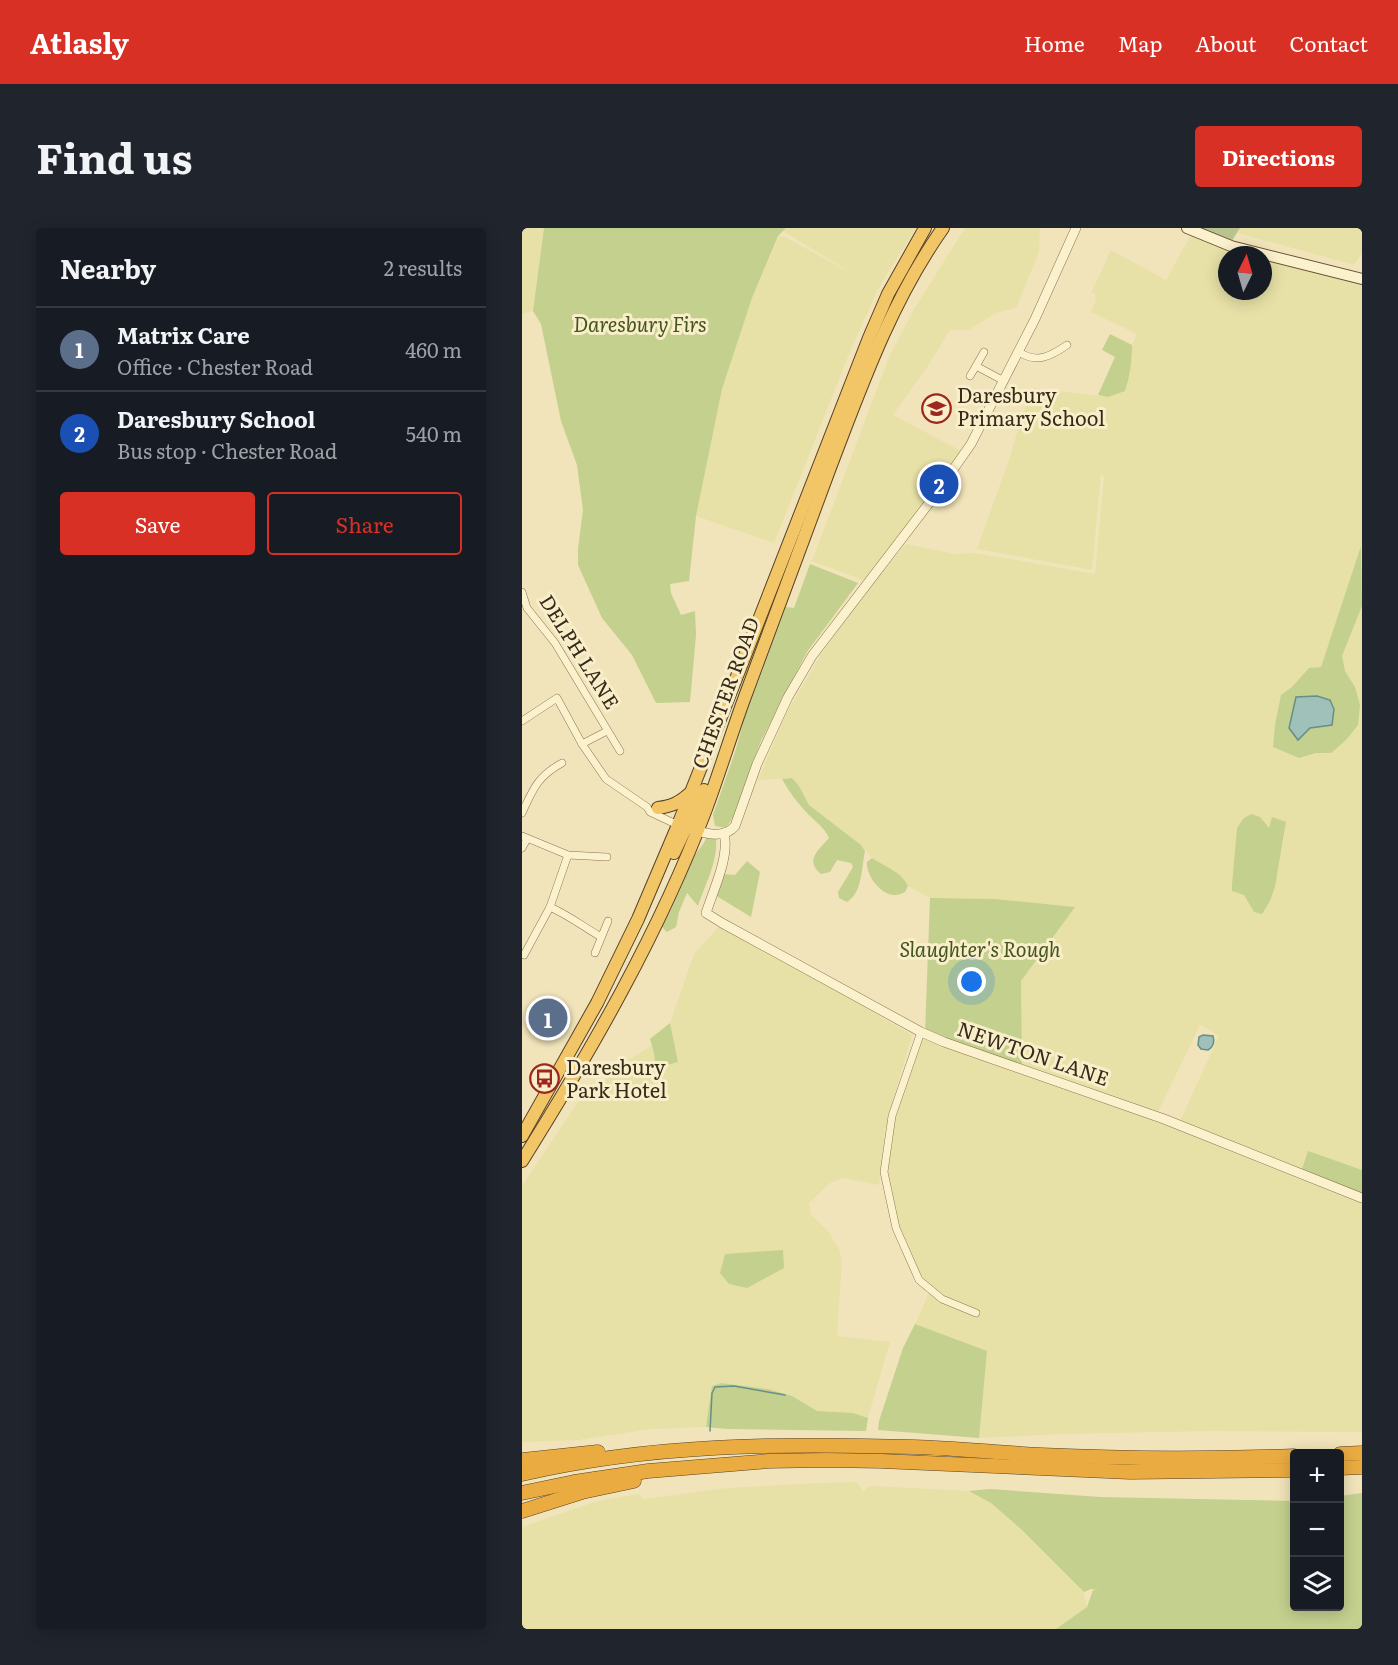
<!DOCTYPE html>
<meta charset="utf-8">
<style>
body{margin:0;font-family:Literata,serif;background:#20242c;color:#f1f3f6}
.controls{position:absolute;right:18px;bottom:18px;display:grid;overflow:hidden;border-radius:6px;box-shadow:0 3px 15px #0003}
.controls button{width:54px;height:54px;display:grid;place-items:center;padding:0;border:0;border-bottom:2px solid #363941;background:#171b24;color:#f1f3f6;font:30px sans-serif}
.compass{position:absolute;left:696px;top:18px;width:54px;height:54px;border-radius:50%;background:#171b24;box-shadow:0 3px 15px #0003;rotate:5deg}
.you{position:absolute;left:450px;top:754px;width:21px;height:21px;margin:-15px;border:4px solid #fff;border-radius:50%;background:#1a73e8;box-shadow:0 0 0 9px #1a73e833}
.badge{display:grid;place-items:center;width:39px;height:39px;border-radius:50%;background:#d93025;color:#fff;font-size:20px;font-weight:700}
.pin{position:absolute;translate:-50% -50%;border:3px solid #fff;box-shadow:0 2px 6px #0006}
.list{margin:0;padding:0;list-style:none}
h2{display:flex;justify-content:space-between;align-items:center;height:78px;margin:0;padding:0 24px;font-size:26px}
h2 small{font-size:20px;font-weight:400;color:#9ea1a6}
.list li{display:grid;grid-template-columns:39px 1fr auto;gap:18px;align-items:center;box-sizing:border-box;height:84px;padding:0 24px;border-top:2px solid #363941}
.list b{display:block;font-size:22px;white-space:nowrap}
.list p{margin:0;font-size:20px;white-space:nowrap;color:#9ea1a6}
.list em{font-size:20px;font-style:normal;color:#9ea1a6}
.actions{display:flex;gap:12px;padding:18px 24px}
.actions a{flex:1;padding:14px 0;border:2px solid #d93025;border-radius:6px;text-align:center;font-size:21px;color:#d93025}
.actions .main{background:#d93025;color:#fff}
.icon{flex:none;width:33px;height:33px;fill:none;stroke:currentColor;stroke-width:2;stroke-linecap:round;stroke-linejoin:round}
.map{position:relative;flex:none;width:840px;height:1401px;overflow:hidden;border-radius:6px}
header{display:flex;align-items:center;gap:36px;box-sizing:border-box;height:84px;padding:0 30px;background:#d93025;color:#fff}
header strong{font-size:28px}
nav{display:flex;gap:33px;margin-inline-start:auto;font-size:21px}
.intro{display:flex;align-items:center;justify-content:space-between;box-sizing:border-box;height:144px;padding:0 36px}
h1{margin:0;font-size:42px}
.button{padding:15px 27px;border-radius:6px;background:#d93025;color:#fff;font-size:21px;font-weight:700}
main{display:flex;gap:36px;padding:0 36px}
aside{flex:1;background:#171b24;border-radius:6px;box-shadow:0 3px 15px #0003}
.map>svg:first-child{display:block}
.farmland{fill:#e7e1a7;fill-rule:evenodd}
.green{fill:#c3d08e}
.cemetery{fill:#b9c38e}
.water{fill:#9fc1b9;stroke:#668f88;stroke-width:1.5}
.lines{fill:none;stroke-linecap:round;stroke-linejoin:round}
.stream{stroke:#668f88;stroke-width:1.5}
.minor-casing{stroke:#897353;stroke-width:8}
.tertiary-casing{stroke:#897353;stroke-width:10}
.secondary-casing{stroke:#6a5437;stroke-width:12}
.trunk-casing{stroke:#564128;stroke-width:14}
.motorway-casing{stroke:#564128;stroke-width:15}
.minor{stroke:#fcf1cd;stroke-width:7}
.tertiary{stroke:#fcf1cd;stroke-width:9}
.secondary{stroke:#fcf1cd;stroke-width:10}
.trunk{stroke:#f2c567;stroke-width:12}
.motorway{stroke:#eaab41;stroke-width:14}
.labels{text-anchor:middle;stroke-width:6;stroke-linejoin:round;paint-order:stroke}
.park-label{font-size:20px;font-style:italic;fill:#44551e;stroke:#f8eeca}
.poi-label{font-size:20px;fill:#372a19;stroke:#f8eeca;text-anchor:start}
.street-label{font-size:20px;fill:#372a19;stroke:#f8eeca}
</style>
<header>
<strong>Atlasly</strong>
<nav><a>Home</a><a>Map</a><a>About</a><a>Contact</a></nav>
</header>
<div class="intro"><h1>Find us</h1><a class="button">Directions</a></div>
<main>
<aside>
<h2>Nearby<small>2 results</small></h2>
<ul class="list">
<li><span class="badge" style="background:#5c6f8a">1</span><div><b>Matrix Care</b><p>Office · Chester Road</p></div><em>460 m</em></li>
<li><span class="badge" style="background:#1a4fb4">2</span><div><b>Daresbury School</b><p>Bus stop · Chester Road</p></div><em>540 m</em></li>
</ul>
<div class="actions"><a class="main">Save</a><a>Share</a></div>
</aside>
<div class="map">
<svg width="840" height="1401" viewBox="0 0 840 1401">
<rect width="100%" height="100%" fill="#f1e4ba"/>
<!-- farmland -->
<g class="farmland">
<polygon points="0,0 22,0 11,83 0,86"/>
<polygon points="264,0 394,0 356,61 329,121 252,315 174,288 200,160 230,70 257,8 263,9 333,47 261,3"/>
<polygon points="443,0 518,0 517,24 494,80 474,85 447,102 428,102 406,138 371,187 441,224 346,354 290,333 367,129 392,81"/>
<polygon points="718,0 840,0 840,25 832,37 716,5"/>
<path d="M671 3 734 27H705V63H741V29L840 55V316L799 439 787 440 770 459 759 468 751 519 777 530 794 525H809L833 459 822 443 820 428 840 378V942L786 924 780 941 658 893 697 808 678 797 636 884 500 838 499 753 552 679 473 671 408 670 386 658 383 652 374 644 350 630 339 617 287 577 277 558 270 550 236 552 265 484 300 425 336 374 384 316 434 326 454 325 573 346 582 248 579 247 570 342 455 321 489 226 499 189 512 160 586 169 610 131V117L615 106 569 84 574 72 573 65H569L589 22 644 52ZM721 591 747 601 763 604 753 659 748 673 732 684 722 667 711 663 710 656 715 600Z"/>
<polygon points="200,695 390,807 363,901 357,957 321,950 308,955 287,975 289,987 306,1003 317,1021 320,1032 315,1108 368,1114 346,1190 331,1185 295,1183 270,1168 246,1161 199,1155 187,1183 184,1199 130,1201 56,1212 0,1214 0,958 56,874 108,831 129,818 132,825 156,834 148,795 172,726"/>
<polygon points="399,804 642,891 840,973 840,1204 689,1203 543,1206 457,1210 465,1123 393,1096 408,1063 374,1000 362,944 367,906"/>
<polygon points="335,1254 341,1264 345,1259 351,1258 447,1263 469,1275 499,1301 562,1364 565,1379 534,1401 0,1401 0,1299 75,1273 117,1266 121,1271 205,1260 296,1255"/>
</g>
<!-- green -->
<g class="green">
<polygon points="22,0 264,0 256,8 230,70 200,161 174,288 167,353 148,356 149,365 159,387 173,383 174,407 168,474 134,475 110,427 80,390 56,337 56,321 61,282 55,237 39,193 19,96 11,83"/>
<path d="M588 106 610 117C610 134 608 147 603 163L586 169 576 167 593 129 580 122Z"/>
<polygon points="839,318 840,378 820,428 823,443 833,459 838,477 836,497 824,512 809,525 794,525 777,530 751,519 753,497 759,467 770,459 787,440 799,439"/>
<polygon points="288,336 336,355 285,424 239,513 211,589 204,600 193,598 191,587 213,524 223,489 264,379 272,380"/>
<path d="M270 550 277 558 287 577 339 617 343 623C339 640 341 664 325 674L317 670 316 664 331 639 329 635 315 632 308 644 299 646C282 632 297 622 307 610 303 600 294 594 287 587 276 576 267 564 260 551Z"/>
<polygon points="729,586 738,589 747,600 750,589 764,594 753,659 748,673 740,686 732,684 722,667 710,663 710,656 715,600 721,591"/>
<path d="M185 608 194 611C196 633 183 657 176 678L165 665 157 684 154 699 145 704 140 699C153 676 162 652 172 629 176 621 182 617 185 608Z"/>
<path d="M350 630C362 638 380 644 386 658L383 664C380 665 377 667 373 667 359 667 344 648 345 634Z"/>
<polygon points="225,633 238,644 229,689 193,667 201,646 213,647"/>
<polygon points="408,670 473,671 553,679 499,753 500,838 403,805"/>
<polygon points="148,795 156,834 134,840 132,825 128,811"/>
<polygon points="786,923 840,942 840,965 780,941"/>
<polygon points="261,1022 262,1040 225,1060 207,1056 198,1045 203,1026"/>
<polygon points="393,1096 465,1123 457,1210 356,1202 357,1193 381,1120"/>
<polygon points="199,1155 246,1161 270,1168 295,1183 331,1185 346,1190 344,1203 205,1201 184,1199 190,1158"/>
<polygon points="468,1261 578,1269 772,1273 772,1378 818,1378 818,1268 840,1265 840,1401 534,1401 565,1379 571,1362 577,1362 569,1361 562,1364 499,1301 469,1275 447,1263"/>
</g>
<!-- cemetery -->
<polygon class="cemetery" points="672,0 718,0 708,16"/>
<!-- water -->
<g class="water">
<polygon points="795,468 808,472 812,481 810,497 788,500 776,512 767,500 774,469"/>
<path d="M681 807 691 808C693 814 691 819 686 822L679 821 676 817 677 809Z"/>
</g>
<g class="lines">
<!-- stream -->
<polyline class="stream" points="188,1203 190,1165 193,1159 212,1158 263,1167"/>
<defs>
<g id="minor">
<polyline points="462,124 454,138 482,153"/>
<path d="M497 124C515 136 529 128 545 117"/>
<polyline points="448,148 454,138"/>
<polyline points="0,364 5,380 33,415 98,523"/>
<polyline points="0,493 35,470 60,516 84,551 125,579 128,584 156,597"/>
<polyline points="60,516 85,503"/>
<path d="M0 585C11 561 16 548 40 535"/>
<polyline points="0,608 46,627 85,629"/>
<polyline points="0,620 5,611"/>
<path d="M28 679C46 687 62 699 79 709"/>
<polyline points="73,725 86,693"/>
<polyline points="2,727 28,679 46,627"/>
<polyline points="399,804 370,888 362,944 374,1000 397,1052 420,1071 454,1085"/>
</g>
<g id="tertiary">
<path d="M170 601C184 606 202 611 213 598L235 536 266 469 290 428 414 266 449 216 513 91 554 0"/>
<path d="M202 605C208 628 191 663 184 685L200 695 399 804 422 814 642 891 840 970"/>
</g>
<polyline id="secondary" points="665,0 709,18 840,51"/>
<g id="trunk">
<path d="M136 580C150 578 157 575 167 566"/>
<polyline points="152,625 182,562"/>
<polyline points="0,908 75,775 116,691 156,597 208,466 347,110 366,66 403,0"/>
<path d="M0 933C70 821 137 705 184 581 197 546 208 510 221 474 250 395 279 316 309 237 340 156 370 72 421 0"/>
</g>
<g id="motorway">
<polyline points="818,1226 840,1225"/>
<polyline points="0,1232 76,1224"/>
<polyline points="818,1240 840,1239"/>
<path d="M0 1246C129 1216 261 1215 392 1219 434 1220 477 1225 519 1227 603 1231 688 1231 772 1228"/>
<polyline points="0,1265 52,1254 126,1243 247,1233 304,1232 359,1233 608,1244 772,1242"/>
<polyline points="0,1283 60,1264 112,1253"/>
</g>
</defs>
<!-- minor casing -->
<use href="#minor" class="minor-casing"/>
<!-- tertiary casing -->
<use href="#tertiary" class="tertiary-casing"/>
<!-- secondary casing -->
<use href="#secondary" class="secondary-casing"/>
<!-- trunk casing -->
<use href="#trunk" class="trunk-casing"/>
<!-- motorway casing -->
<use href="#motorway" class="motorway-casing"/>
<!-- minor -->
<use href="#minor" class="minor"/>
<!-- tertiary -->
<use href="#tertiary" class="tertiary"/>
<!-- secondary -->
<use href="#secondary" class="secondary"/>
<!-- trunk -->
<use href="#trunk" class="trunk"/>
<!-- motorway -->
<use href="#motorway" class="motorway"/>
</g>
<!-- icons -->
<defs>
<symbol id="school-ring" viewBox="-11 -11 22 22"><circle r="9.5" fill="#f8eeca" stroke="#9d261e" stroke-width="1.5"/><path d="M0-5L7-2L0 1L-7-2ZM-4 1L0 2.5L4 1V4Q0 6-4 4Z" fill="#9d261e"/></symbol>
<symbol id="bus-ring" viewBox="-11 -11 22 22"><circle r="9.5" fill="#f8eeca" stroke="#9d261e" stroke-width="1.5"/><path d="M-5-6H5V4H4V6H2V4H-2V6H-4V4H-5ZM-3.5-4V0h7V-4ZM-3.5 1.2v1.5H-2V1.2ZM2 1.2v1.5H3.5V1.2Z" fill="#9d261e"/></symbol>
</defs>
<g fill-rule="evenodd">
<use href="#school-ring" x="398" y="164" width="33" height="33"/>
<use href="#bus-ring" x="6" y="834" width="33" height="33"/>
</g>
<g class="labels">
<!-- park labels -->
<g class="park-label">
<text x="118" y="104">Daresbury Firs</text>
<text x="458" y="729">Slaughter's Rough</text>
</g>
<!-- poi labels -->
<g class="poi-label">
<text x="435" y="175">Daresbury<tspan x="435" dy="23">Primary School</tspan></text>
<text x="44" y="847">Daresbury<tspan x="44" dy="23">Park Hotel</tspan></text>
</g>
<!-- street labels -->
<g class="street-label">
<text transform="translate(57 424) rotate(58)" y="7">DELPH LANE</text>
<text transform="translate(204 465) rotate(-70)" y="7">CHESTER ROAD</text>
<text transform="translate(511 826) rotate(19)" y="7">NEWTON LANE</text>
</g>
</g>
</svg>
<div class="controls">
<button>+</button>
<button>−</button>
<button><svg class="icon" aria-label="layers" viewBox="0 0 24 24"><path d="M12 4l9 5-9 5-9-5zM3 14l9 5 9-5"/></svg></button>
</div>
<svg class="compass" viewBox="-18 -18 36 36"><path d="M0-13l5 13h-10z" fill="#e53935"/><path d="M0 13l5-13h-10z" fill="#9ea1a6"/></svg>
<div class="you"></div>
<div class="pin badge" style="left:26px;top:790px;background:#5c6f8a">1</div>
<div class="pin badge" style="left:417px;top:256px;background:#1a4fb4">2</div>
</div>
</main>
